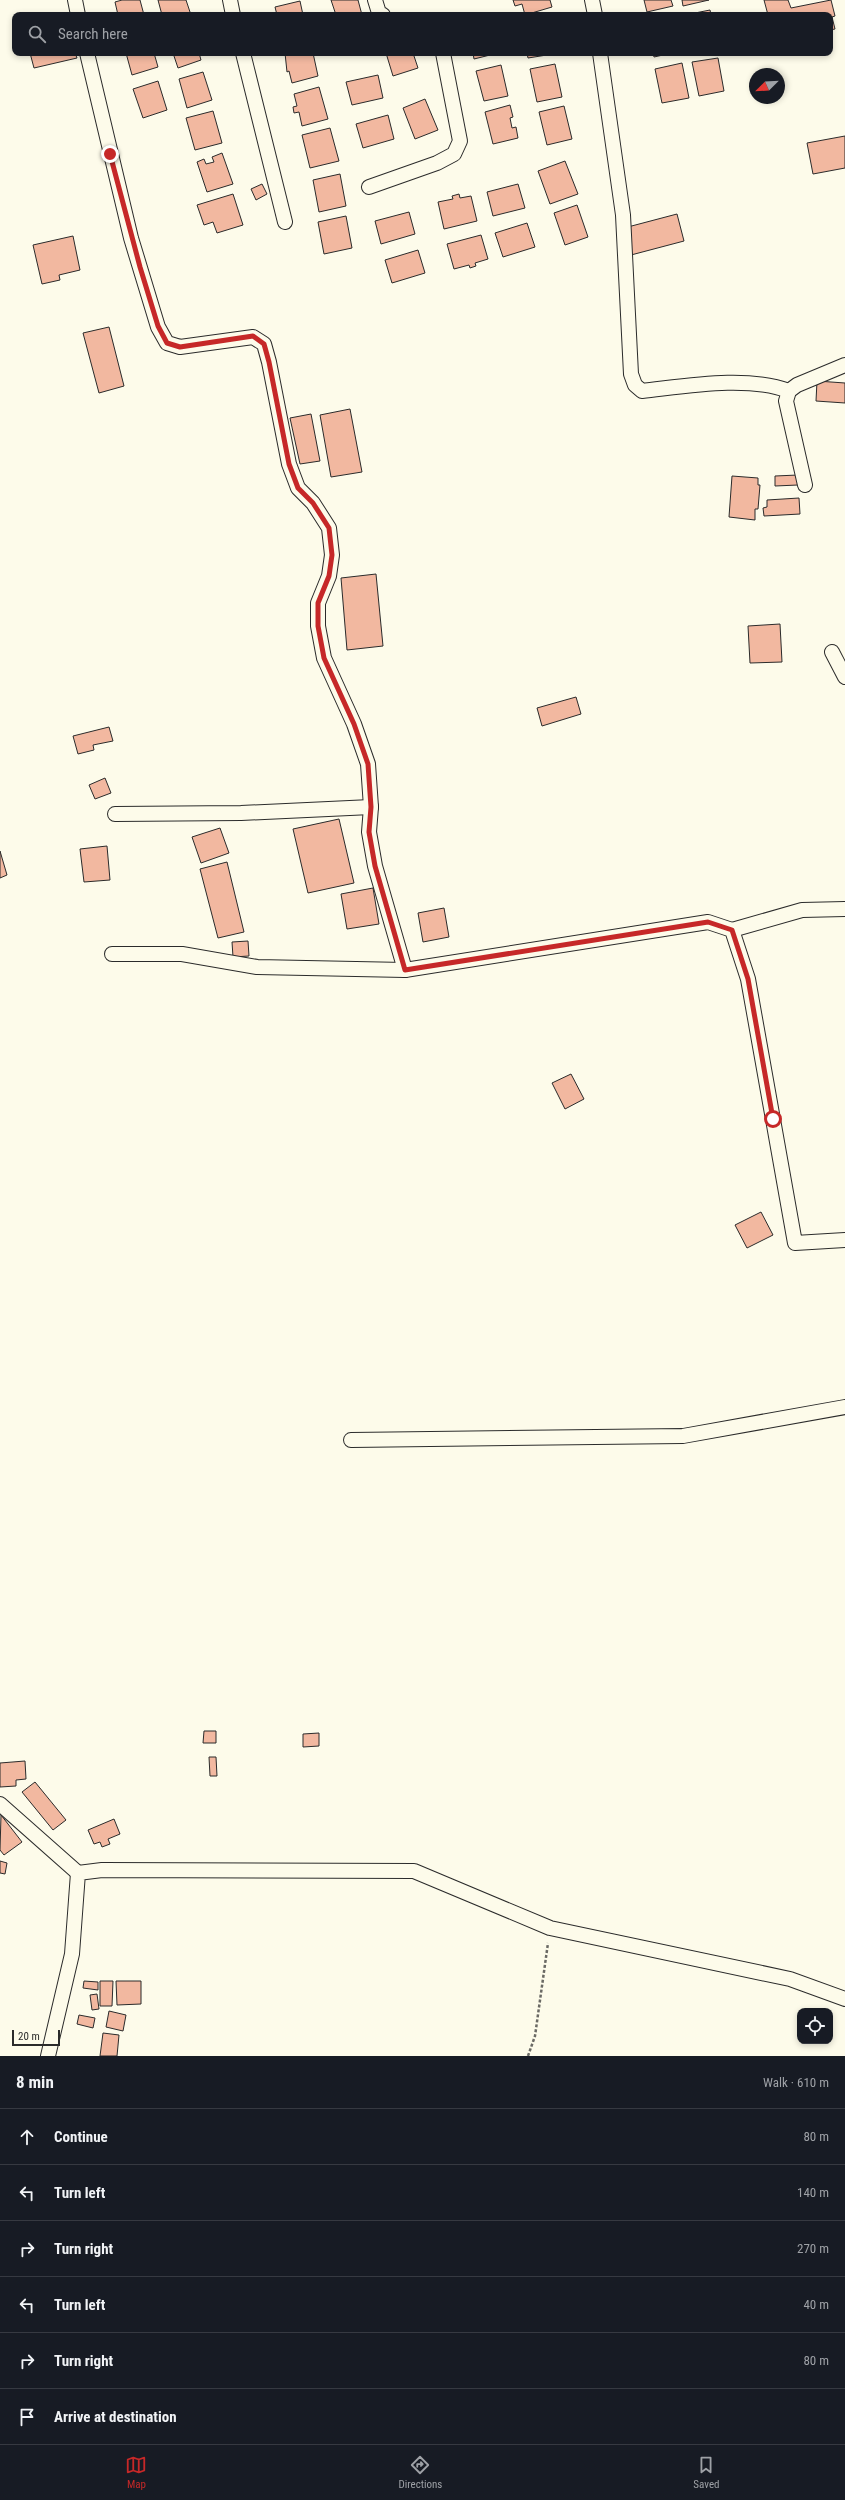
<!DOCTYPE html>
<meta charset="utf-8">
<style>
body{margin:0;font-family:"Roboto Condensed",sans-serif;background:#20242c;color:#f1f3f6}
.controls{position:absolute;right:12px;bottom:12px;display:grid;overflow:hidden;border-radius:8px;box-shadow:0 2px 6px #0003}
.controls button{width:36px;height:36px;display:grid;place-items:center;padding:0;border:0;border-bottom:1px solid #363941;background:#171b24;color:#f1f3f6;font:20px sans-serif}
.compass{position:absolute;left:749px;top:68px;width:36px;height:36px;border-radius:50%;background:#171b24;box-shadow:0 2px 6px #0003;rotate:246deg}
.scale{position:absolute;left:12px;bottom:10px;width:48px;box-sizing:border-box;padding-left:4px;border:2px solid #2b2b2b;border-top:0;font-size:11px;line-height:14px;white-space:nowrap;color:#2b2b2b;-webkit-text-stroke:3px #fdfbea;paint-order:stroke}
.stop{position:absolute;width:12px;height:12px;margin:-9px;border:3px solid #c62828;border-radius:50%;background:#fff}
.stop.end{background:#c62828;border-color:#fff;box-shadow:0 1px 4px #0008}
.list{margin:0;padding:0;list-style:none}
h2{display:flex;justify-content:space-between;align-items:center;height:52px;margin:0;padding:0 16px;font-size:17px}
h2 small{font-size:13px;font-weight:400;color:#9ea1a6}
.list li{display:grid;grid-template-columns:26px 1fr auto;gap:12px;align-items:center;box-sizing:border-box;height:56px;padding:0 16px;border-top:1px solid #363941}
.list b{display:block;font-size:15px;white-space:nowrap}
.list em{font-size:13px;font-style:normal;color:#9ea1a6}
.icon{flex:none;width:22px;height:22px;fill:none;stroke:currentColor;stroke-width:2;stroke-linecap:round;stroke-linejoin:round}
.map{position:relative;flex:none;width:845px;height:2056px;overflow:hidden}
.search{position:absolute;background:#171b24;box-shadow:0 2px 6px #0003;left:12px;right:12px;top:12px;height:44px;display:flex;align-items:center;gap:10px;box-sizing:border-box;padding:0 14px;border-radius:8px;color:#9ea1a6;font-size:15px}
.sheet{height:388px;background:#171b24}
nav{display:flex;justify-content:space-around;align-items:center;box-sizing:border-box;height:56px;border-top:1px solid #363941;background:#171b24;font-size:11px;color:#9ea1a6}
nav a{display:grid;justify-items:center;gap:2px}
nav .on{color:#c62828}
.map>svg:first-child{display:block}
.building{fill:#f2b8a0;stroke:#2b2b2b}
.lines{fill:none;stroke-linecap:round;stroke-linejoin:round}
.minor-casing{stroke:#2b2b2b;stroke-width:16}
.path{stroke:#6a6964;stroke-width:2.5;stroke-dasharray:3 2;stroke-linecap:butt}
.minor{stroke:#fdfbea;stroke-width:14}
.route{stroke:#c62828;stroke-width:5}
</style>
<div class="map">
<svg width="845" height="2056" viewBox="0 0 845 2056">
<rect width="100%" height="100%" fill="#fdfbea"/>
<!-- building -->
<g class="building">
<polygon points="122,0 140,0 144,15 118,15 115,2"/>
<polygon points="158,0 186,0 191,15 162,15"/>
<polygon points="331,0 358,0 362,15 336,15"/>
<polygon points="513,0 550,0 552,7 525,15 522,4 515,6"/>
<polygon points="644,0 671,0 673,6 647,12"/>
<polygon points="682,0 709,0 683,6"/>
<polygon points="764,0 788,0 791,8 831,0 835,16 832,17 835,29 830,30 830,15 768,15"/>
<polygon points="300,1 303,15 277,15 275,7"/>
<polygon points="710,10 711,15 685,15"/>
<polygon points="30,53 75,53 77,58 34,68"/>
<polygon points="126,53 154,53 158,67 132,75"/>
<polygon points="173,53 199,53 201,60 178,68"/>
<polygon points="285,53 313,53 318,76 292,83 289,71 287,72"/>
<polygon points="386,53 413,53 418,68 393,76"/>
<polygon points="473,53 498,53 474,59"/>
<polygon points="527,53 553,53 553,54 528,58"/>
<polygon points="653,53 672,53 654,57"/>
<polygon points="718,58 724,91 699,96 692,62"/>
<polygon points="682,63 689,98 662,103 655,69"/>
<polygon points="555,64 562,97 537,102 530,69"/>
<polygon points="501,65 508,96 484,101 476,71"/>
<polygon points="203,72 212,100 187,108 179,79"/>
<polygon points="378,75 383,98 352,105 346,82"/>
<polygon points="158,81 167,110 143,118 133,89"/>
<polygon points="319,87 328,119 302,126 299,112 294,113 293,107 297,106 294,94"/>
<polygon points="425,99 438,130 415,139 403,108"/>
<polygon points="510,105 513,117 510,118 512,128 516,127 518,138 493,144 485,112"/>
<polygon points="564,106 572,139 547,145 539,112"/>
<polygon points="213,111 222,143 195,150 186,118"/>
<polygon points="388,115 394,139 363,148 356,124"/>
<polygon points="330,128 339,161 310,168 302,135"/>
<polygon points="845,136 845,168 813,174 807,143"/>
<polygon points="222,153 233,184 207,192 197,162 204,159 206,164 214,162 212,157"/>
<polygon points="565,161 578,194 550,204 538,171"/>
<polygon points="340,174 346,206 319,212 313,180"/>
<polygon points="262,184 267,194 256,200 251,189"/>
<polygon points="518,184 525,208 493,216 487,192"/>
<polygon points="233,194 243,225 217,233 213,222 204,225 197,205"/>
<polygon points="459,194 460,198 471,196 477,221 444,229 438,202 453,199 452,196"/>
<polygon points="577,205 588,237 565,245 554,213"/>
<polygon points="409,212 415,234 381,244 375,221"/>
<polygon points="677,214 684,241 631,255 624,228"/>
<polygon points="346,216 352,248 324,254 318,222"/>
<polygon points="527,223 535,247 503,257 495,233"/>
<polygon points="481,235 488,259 475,263 476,266 470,268 469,265 454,269 447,244"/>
<polygon points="73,236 80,270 59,275 60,280 42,284 33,245"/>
<polygon points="418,250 425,273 392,283 385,260"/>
<polygon points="109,327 124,386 99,393 83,333"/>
<polygon points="817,381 845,383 845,403 816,401"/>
<polygon points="350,409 362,472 331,477 320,415"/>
<polygon points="311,414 320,461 300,464 290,418"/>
<polygon points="798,475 798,485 775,486 775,476"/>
<polygon points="732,476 758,478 758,485 760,485 758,509 755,509 755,520 729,517"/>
<polygon points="799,498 800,514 764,516 763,508 767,507 767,500"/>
<polygon points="376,574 383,646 347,650 341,578"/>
<polygon points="780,624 782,662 750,663 748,626"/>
<polygon points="576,697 581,714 542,726 537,708"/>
<polygon points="109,727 113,741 93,745 94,750 78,754 73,736"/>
<polygon points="105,778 111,793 95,799 89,785"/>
<polygon points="339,819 354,883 308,893 293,829"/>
<polygon points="220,828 229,853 201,863 192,837"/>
<polygon points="107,846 110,880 84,882 80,849"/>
<polygon points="0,851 7,875 0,878"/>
<polygon points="227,862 244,932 218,938 200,869"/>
<polygon points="373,888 379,924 347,929 341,894"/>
<polygon points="444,908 449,937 423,942 418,913"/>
<polygon points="248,941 249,956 233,957 232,942"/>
<polygon points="571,1074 584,1099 565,1109 552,1083"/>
<polygon points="761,1212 773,1235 747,1248 735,1225"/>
<polygon points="204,1731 216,1731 216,1743 203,1743"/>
<polygon points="319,1733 319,1746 303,1747 303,1734"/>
<polygon points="209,1757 216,1757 217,1776 210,1776"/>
<polygon points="25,1761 26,1779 16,1780 16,1786 0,1787 0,1763"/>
<polygon points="35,1782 66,1820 53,1830 22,1792"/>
<polygon points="1,1815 22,1842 4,1855 0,1850"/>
<polygon points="114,1819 120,1834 108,1839 110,1844 102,1847 100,1842 94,1844 88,1830"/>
<polygon points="0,1861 7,1863 5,1874 0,1873"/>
<polygon points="84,1981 98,1982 98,1990 83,1988"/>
<polygon points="100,1981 113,1981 112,2006 100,2006"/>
<polygon points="116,1981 141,1981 141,2004 117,2005"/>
<polygon points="97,1994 99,2009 92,2010 90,1995"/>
<polygon points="109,2011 126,2015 123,2031 106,2027"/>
<polygon points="79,2015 95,2018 93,2028 77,2024"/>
<polygon points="103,2033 119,2035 117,2056 100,2056"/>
</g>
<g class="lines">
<defs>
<g id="minor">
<polyline points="75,0 78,15"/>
<polyline points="230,0 233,15"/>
<polyline points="375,0 379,13 383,15"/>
<polyline points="592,0 595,15"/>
<polyline points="87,53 131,238 158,327 167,343 180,347 253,337 264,344 269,362 289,464 298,488 313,503 329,528 332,555 329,576 318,603 318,626 324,658 354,724 368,764 371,807 369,832 375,866 405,970"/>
<polyline points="243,53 285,222"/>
<path d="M600 53 623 215 631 374 635 385 642 391C687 386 746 375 789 391"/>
<polyline points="369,187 437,163 454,154 460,141 443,53"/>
<polyline points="805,485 786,401 789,391 797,385 845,365"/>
<polyline points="832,652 845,677"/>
<polyline points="115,814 241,813 371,807"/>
<polyline points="732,930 802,910 845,909"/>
<polyline points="112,954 182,954 257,967 405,970 708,922 732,930 748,979 795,1243 845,1240"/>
<polyline points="351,1440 683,1436 845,1407"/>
<polyline points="0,1804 78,1873"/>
<polyline points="48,2056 72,1954 78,1873 102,1870 414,1871 550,1928 790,1979 845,1999"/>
</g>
</defs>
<!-- minor casing -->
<use href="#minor" class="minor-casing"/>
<!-- path -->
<polyline class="path" points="528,2056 535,2036 548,1943"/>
<!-- minor -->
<use href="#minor" class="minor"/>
</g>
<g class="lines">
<!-- route -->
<polyline class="route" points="110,154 140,267 158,326 167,343 180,347 253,336 264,344 269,362 289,464 298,488 313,503 329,528 332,555 329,576 318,603 318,626 324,658 354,724 368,764 371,807 369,832 375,866 405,970 708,922 732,930 748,979 773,1119"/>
</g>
</svg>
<div class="controls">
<button><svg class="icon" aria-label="locate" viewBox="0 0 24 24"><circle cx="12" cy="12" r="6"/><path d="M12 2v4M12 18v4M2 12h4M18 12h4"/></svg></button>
</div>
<svg class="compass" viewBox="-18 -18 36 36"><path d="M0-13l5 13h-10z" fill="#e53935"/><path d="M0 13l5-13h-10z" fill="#9ea1a6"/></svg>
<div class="scale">20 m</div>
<div class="stop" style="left:773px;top:1119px"></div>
<div class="stop end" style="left:110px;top:154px"></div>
<div class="search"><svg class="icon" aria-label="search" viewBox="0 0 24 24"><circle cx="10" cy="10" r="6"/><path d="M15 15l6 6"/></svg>Search here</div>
</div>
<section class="sheet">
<h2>8 min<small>Walk · 610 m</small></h2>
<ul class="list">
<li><svg class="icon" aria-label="ahead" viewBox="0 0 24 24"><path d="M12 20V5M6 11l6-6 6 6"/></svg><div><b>Continue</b></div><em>80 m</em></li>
<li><svg class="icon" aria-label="left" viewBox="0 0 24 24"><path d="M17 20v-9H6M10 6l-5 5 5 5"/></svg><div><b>Turn left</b></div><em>140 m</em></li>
<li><svg class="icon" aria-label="right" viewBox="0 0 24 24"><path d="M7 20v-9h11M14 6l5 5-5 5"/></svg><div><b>Turn right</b></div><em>270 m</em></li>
<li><svg class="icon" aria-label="left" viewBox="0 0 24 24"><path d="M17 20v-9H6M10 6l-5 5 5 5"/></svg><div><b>Turn left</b></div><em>40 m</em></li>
<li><svg class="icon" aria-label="right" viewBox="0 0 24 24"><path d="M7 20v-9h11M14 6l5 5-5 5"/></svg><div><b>Turn right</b></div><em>80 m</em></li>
<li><svg class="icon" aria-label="arrive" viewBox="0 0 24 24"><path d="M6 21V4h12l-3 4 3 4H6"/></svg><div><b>Arrive at destination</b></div></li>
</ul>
</section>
<nav>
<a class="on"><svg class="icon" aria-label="map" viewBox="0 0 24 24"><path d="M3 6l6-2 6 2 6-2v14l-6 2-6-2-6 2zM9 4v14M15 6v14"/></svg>Map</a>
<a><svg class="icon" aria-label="directions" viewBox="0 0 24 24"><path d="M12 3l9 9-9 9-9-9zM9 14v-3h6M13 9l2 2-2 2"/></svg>Directions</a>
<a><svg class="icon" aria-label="saved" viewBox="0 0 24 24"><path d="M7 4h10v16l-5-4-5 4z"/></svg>Saved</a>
</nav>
